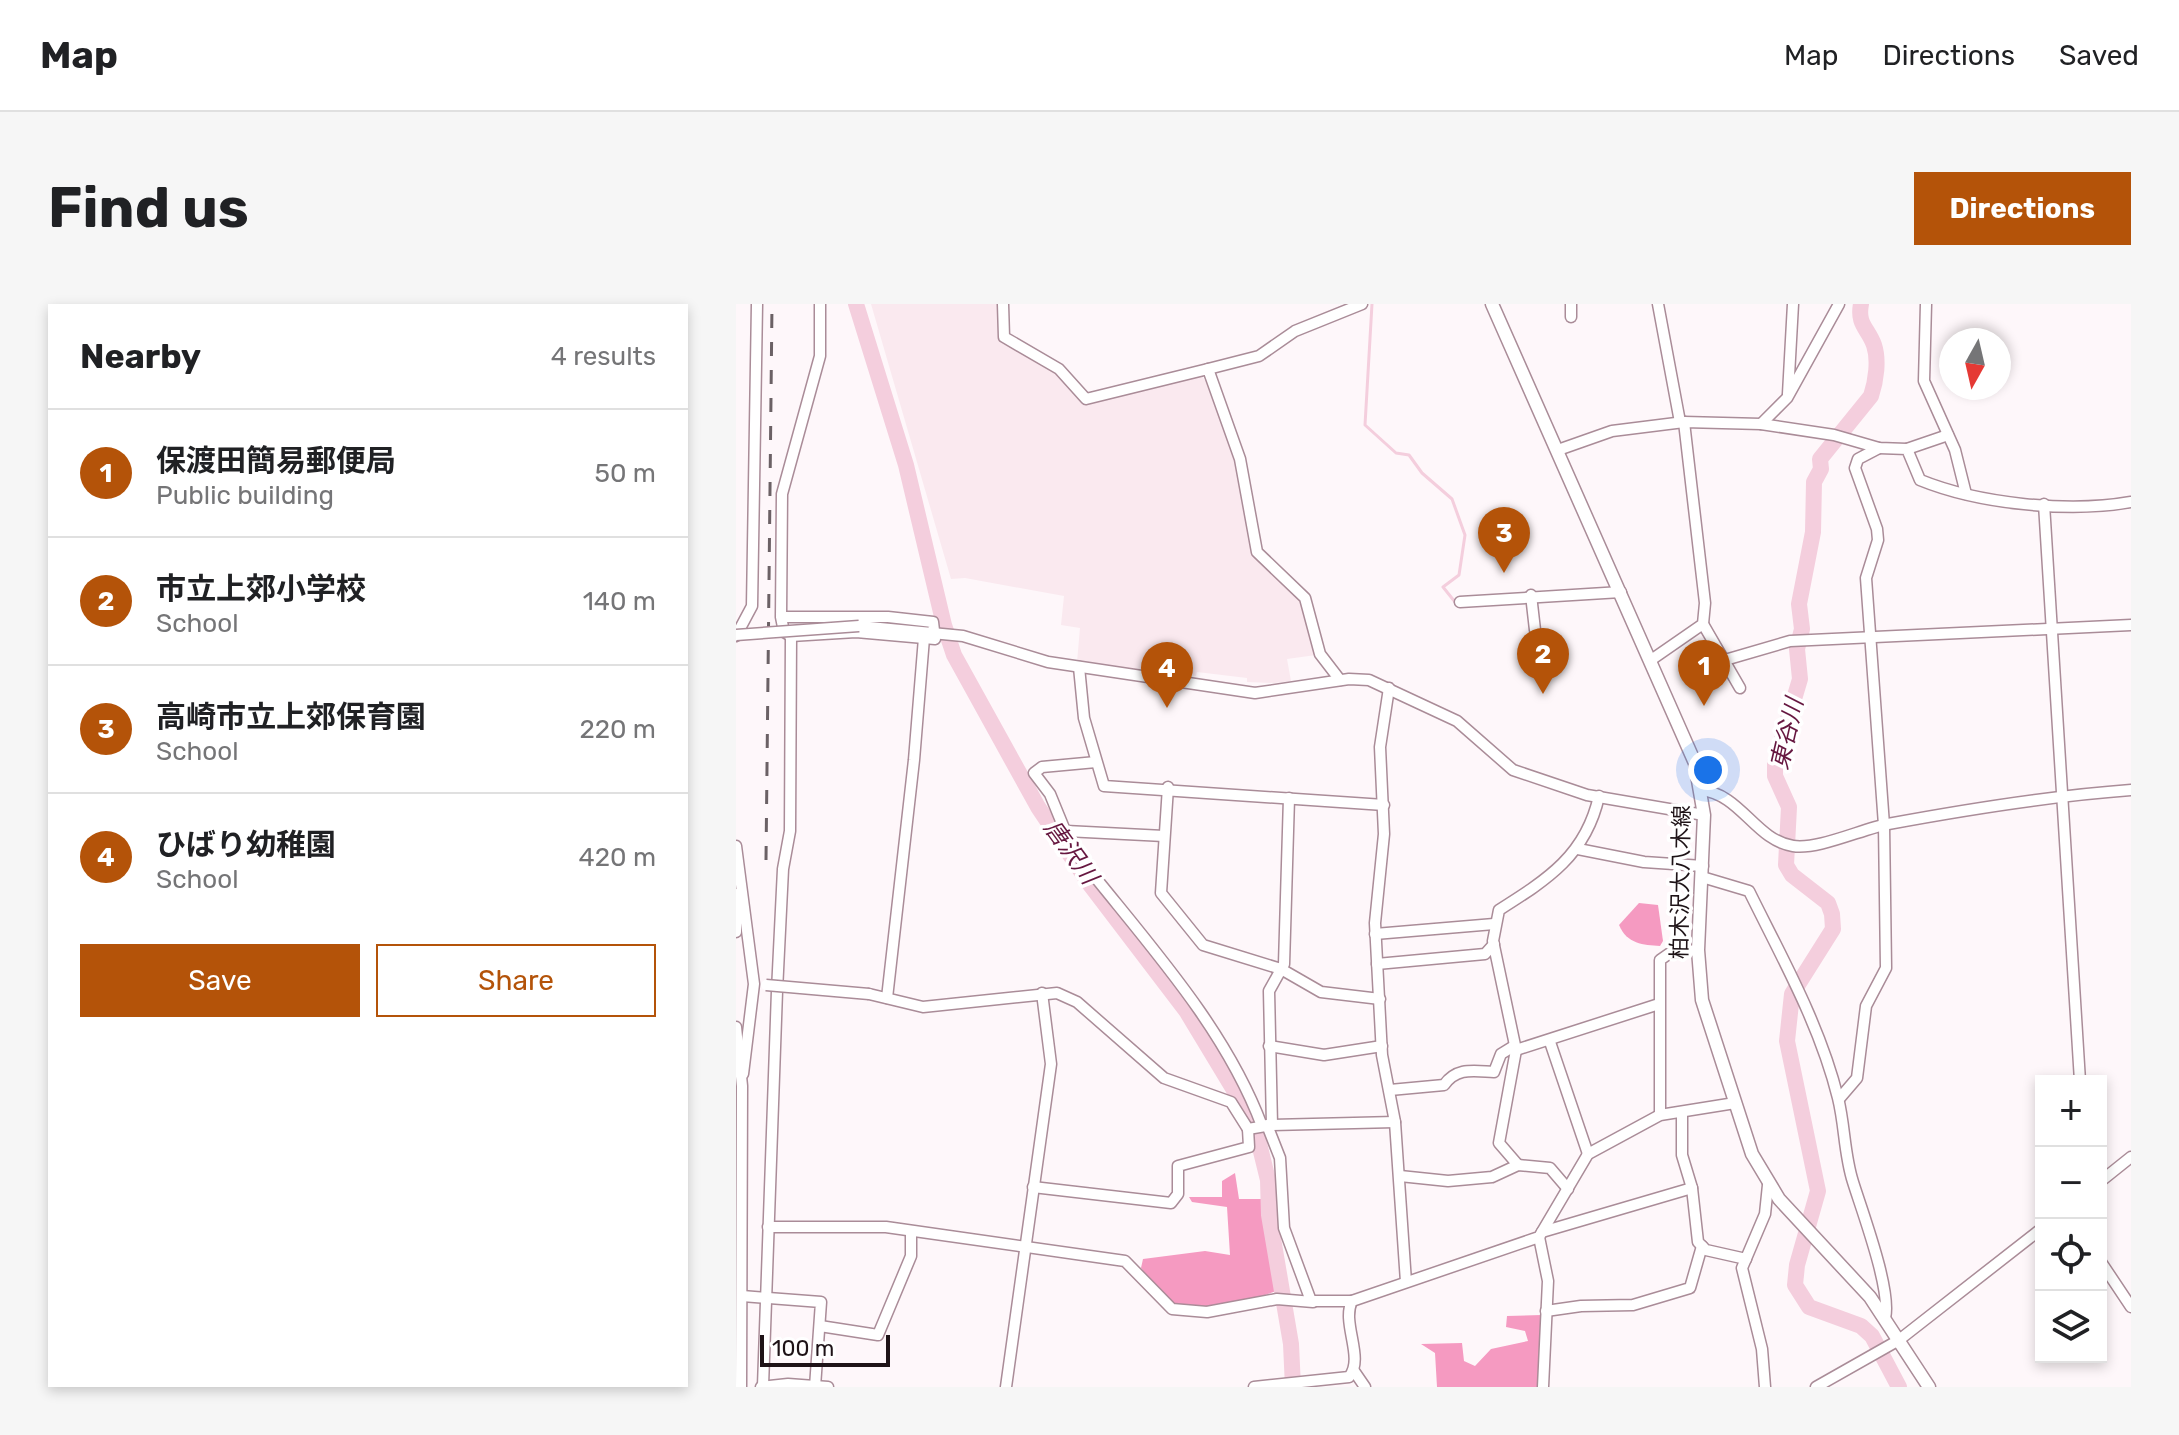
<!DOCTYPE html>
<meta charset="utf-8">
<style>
body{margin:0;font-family:Rubik,"Noto Sans JP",sans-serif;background:#f6f6f6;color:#202124}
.controls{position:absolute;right:24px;bottom:24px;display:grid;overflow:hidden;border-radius:0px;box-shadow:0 4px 12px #0003}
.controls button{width:72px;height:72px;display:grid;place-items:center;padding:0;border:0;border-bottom:2px solid #e0e0e0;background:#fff;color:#202124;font:40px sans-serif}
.compass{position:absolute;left:1203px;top:24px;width:72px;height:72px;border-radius:50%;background:#fff;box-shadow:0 4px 12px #0003;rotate:188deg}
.scale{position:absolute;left:24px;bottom:20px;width:130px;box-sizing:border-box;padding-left:8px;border:4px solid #1e1317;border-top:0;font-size:22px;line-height:28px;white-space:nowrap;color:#1e1317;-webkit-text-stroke:6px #fff;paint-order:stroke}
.you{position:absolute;left:972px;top:466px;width:28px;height:28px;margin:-20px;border:6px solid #fff;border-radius:50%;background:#1a73e8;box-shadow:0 0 0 12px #1a73e833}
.badge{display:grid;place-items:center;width:52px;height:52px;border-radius:50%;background:#b45309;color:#fff;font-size:26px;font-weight:700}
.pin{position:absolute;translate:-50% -66px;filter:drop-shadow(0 2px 4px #0008)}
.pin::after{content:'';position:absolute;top:42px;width:28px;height:24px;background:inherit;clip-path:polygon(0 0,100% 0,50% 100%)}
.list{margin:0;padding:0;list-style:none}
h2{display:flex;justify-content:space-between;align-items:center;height:104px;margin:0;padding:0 32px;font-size:34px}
h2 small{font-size:26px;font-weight:400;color:#757577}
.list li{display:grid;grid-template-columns:52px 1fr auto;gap:24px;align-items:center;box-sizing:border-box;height:128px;padding:0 32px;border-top:2px solid #e0e0e0}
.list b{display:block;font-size:30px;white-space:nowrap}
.list p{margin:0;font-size:26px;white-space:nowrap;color:#757577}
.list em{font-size:26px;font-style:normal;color:#757577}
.actions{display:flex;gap:16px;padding:24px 32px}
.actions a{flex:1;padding:18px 0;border:2px solid #b45309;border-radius:0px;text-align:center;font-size:28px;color:#b45309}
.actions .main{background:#b45309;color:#fff}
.icon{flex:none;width:44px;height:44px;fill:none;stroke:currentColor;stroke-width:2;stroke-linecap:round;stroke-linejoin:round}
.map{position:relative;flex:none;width:1395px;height:1083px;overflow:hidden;border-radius:0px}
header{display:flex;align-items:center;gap:48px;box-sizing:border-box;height:112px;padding:0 40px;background:#fff;border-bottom:2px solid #e0e0e0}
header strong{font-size:38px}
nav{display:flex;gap:44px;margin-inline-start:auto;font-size:28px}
.intro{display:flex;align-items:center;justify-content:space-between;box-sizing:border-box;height:192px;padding:0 48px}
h1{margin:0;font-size:56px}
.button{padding:20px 36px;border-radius:0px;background:#b45309;color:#fff;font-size:28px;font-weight:700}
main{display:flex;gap:48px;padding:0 48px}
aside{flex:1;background:#fff;border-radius:0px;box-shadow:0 4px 12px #0003}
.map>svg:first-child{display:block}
.built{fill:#fae9ef}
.forest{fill:#f59ac1}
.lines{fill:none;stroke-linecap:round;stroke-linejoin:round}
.stream{stroke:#f4cedd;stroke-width:3}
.river{stroke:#f4cedd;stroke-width:16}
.minor-casing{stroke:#aa8c98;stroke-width:13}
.major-casing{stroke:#aa8c98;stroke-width:15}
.minor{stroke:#fff;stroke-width:10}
.major{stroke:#fff;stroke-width:12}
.rail{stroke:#6b6165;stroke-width:3;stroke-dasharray:14 14;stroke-linecap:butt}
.minor-bridge-casing{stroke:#aa8c98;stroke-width:13;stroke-linecap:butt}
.minor-bridge{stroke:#fff;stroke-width:10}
.labels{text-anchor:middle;stroke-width:7;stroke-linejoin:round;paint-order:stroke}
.street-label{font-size:22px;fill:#1e1317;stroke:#fff}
.water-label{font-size:24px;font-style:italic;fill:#661740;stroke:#fff}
</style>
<header>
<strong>Map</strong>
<nav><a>Map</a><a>Directions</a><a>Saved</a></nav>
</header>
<div class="intro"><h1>Find us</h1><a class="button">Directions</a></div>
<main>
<aside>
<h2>Nearby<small>4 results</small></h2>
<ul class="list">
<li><span class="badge">1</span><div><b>保渡田簡易郵便局</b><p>Public building</p></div><em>50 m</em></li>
<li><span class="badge">2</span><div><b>市立上郊小学校</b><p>School</p></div><em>140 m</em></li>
<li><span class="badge">3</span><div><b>高崎市立上郊保育園</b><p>School</p></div><em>220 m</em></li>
<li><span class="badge">4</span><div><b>ひばり幼稚園</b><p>School</p></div><em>420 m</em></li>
</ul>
<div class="actions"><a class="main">Save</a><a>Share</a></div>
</aside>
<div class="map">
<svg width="1395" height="1083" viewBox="0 0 1395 1083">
<rect width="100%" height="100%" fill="#fef7fa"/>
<!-- built -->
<polygon class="built" points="135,0 264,0 263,31 321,68 334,79 349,101 466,72 477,89 500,156 517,249 565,296 573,313 580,351 551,355 555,377 538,379 511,378 511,374 461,368 460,372 412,364 411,369 341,358 344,324 325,321 328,292 229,274 215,275"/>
<!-- forest -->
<g class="forest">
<path d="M903 599 922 601 927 637 924 642C907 641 891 640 883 621Z"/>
<path d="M499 869 503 895H525L540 941 545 985C504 1001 478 1005 434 1001L405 964 407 955 469 947 494 951 491 903 456 898 453 893H486V877Z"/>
<polygon points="806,1011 803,1083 701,1083 699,1049 685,1040 726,1039 728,1057 739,1062 755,1045 792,1037 789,1027 770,1023 771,1012"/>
</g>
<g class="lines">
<!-- stream -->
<polyline class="stream" points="636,0 629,121 660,149 673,151 686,169 716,195 729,231 723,271 707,283 719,298"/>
<!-- river -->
<g class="river">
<polyline points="120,0 170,161 208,321 218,351 302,503 355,582 451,708 518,819 532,876 533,911 555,1040 557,1083"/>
<path d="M1125 0C1121 21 1132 24 1138 41 1143 56 1140 77 1135 92L1084 155 1085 165 1078 178 1077 228 1063 300 1066 325 1061 345 1064 375 1039 459V472L1053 503 1050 561 1056 571 1092 599 1096 610 1097 625 1056 690 1051 737 1082 887 1061 961 1059 981 1073 1003 1125 1022 1136 1032 1163 1083"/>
</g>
<defs>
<g id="minor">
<polyline points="267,0 268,33 323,65 350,95 472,65 504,155 521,248 569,294 584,350 604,376"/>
<polyline points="835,0 835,13"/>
<polyline points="922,0 944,118"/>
<polyline points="1190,0 1188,77 1219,146 1230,190"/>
<polyline points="472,65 523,52 559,27 626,0"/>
<polyline points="1052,90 1057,0"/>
<path d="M1025 120 1098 131 1143 144 1171 145 1184 176C1243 200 1333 209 1395 198"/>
<polyline points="1171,145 1212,131"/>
<polyline points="822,146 876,127 948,118"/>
<polyline points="1308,200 1344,777"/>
<polyline points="795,291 799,326"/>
<polyline points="724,298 885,288"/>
<polyline points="45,313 152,313 197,318 199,335 120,328 55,332 48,328 45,313 46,190 84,52 84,0"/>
<polyline points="967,320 1004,384"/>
<polyline points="123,322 227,332 312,358 519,389 613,375 633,376 721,417 777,466 851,491 968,511"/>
<polyline points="0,332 16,302 21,0"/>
<polyline points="915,356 967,320 969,299 948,118 1025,120 1051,94 1103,0"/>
<polyline points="989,356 1054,337 1395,321"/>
<polyline points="343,363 348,414 368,482 648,501"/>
<polyline points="653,384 644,443 648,530 639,619 646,751 659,818 670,978"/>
<path d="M360 458 306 463 298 469 314 490 332 534 347 558C412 640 489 723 526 822"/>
<polyline points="432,483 425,589 467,641 545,665 585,688 644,695"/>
<path d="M965 486C1005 490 1019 536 1057 542 1082 546 1126 525 1152 520 1233 505 1313 492 1395 486"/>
<polyline points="330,527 428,532"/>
<polyline points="0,542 18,680 7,770"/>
<polyline points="842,545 908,558 967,562"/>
<path d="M966 573 1013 587C1046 654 1084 721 1102 794 1109 822 1108 850 1117 878 1126 907 1156 987 1149 1014"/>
<polyline points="0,590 0,628"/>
<polyline points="639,630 758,620"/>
<polyline points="641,660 749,650 758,640"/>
<polyline points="133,690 187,703 321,689 341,698 428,774 495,798 512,825 536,821 659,818"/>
<polyline points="151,694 178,456 188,334"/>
<polyline points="0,723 6,782 5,1083"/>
<polyline points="814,738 852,850"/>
<polyline points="533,742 588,751 646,742"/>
<polyline points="780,746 923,700"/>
<path d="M654 786 708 781C721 763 737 767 758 768L765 750 778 742"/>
<polyline points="1103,795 1121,774 1130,702 1150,664 1148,521 1130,274 1142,236 1141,225 1119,164 1122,155 1143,144"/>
<polyline points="946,809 946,851 956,884 962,938 970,946 1010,955"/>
<polyline points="924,811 924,656 934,649 962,646"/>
<polyline points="531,821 544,854 548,924 575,997 616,997"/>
<polyline points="536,821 533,687 548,660 553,494"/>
<path d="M782 861 763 839 780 746 757 637 763 606C812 575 850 551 863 492"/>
<polyline points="664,872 712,877 756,873 782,861 814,864 832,885"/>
<polyline points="1365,877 1395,853"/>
<polyline points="297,883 435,899 442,890 442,862 513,843 512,825"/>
<polyline points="32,923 150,923 389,957 436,1005 471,1008 541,995 577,998"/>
<polyline points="806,928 956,884"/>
<polyline points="803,933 812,977 807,1083"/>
<polyline points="1365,958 1395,1003"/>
<polyline points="6,992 85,998 79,1083"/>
<polyline points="810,1007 845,1002 897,1001 954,984 966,942"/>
<polyline points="84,1022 142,1031 175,952 175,928"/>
<polyline points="618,1067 629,1083"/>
<polyline points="27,1082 41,687 47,565 54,527 55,332"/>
<polyline points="25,1083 52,1080 92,1083"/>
<polyline points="270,1083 315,760 306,689"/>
<path d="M518 1083 613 1073C629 1054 605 1019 616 997L803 933 852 850 924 811 999 799"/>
<polyline points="1029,1083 1026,1045 1006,964 1029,910 1032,881"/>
<polyline points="1080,1083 1163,1036 1305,925"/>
</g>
<polyline id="major" points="756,0 959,459 968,511 962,646 966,696 1016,850 1043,895 1134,993 1193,1083"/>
</defs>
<!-- minor casing -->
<use href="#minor" class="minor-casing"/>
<!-- major casing -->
<use href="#major" class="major-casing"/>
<!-- minor -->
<use href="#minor" class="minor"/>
<!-- major -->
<use href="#major" class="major"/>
<!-- rail -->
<polyline class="rail" points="30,556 36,0"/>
<defs>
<g id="minor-bridge">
<polyline points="0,331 123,322"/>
<polyline points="30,681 133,690"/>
</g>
</defs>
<!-- minor-bridge casing -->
<use href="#minor-bridge" class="minor-bridge-casing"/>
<!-- minor-bridge -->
<use href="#minor-bridge" class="minor-bridge"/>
</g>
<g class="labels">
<!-- street labels -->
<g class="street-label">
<text transform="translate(944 578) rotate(-89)" y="8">柏木沢大八木線</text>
</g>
<!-- water labels -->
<g class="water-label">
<text transform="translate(1051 430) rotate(-77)" y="8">東谷川</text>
<text transform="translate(335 548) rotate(54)" y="8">唐沢川</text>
</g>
</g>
</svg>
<div class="controls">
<button>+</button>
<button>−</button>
<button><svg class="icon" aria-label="locate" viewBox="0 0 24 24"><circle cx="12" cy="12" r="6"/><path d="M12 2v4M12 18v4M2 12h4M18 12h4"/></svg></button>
<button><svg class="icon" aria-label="layers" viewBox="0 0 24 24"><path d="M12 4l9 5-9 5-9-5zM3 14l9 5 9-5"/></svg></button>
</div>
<svg class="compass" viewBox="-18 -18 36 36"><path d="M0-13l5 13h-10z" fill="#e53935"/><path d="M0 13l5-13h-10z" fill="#757577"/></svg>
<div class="scale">100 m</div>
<div class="you"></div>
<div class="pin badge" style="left:968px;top:402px">1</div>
<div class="pin badge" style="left:807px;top:390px">2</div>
<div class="pin badge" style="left:768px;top:269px">3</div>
<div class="pin badge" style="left:431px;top:404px">4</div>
</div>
</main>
